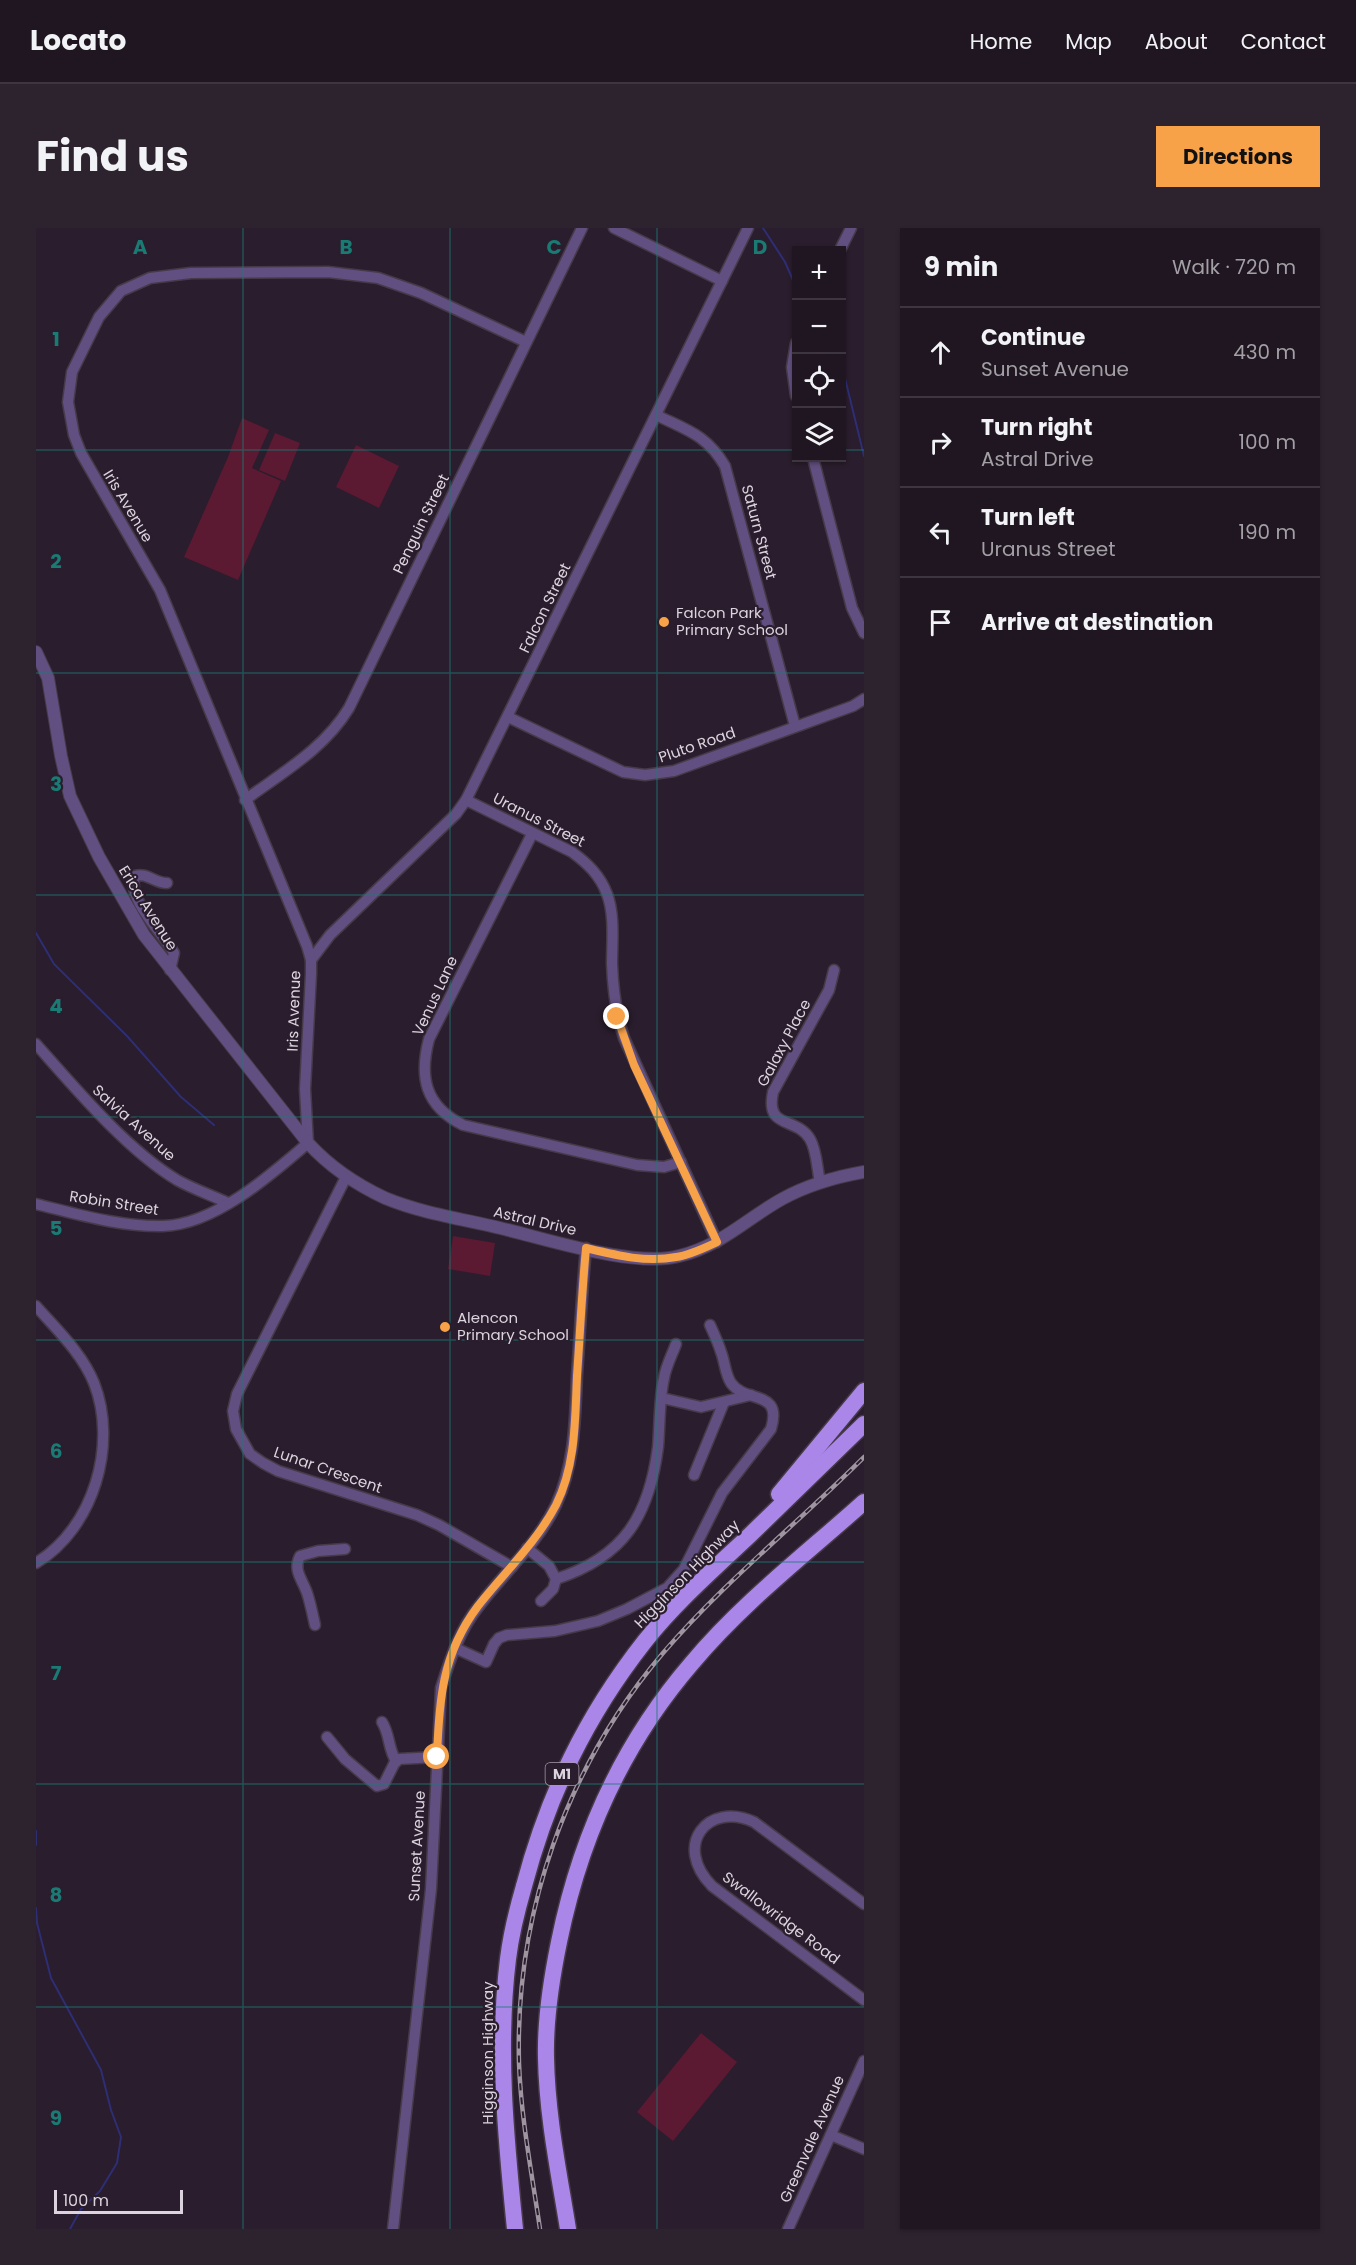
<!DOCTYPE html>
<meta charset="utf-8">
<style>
body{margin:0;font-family:Poppins,sans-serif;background:#2d232f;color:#f1f3f6}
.controls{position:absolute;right:18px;top:18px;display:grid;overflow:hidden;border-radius:0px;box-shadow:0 2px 4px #0004}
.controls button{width:54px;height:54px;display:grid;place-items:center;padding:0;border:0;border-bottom:2px solid #3d3540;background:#201622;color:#f1f3f6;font:30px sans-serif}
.scale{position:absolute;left:18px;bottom:15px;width:129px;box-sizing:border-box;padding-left:6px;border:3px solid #dbd3dd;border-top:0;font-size:16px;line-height:21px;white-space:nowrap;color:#dbd3dd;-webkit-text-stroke:4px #2a1d2d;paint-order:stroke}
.stop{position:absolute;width:18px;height:18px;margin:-14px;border:4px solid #f7a148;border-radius:50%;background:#fff}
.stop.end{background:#f7a148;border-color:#fff;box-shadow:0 2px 6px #0008}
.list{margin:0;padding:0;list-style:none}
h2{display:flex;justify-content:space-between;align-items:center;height:78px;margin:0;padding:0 24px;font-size:26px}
h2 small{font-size:20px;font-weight:400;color:#a29fa5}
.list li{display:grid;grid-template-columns:39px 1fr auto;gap:18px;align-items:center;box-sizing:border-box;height:90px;padding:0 24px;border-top:2px solid #3d3540}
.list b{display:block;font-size:22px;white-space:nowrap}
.list p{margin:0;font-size:20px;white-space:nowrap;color:#a29fa5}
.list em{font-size:20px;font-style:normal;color:#a29fa5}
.icon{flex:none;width:33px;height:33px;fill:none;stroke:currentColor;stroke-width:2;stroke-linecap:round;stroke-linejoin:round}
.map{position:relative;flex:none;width:828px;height:2001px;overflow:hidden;border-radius:0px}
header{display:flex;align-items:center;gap:36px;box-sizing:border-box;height:84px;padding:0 30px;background:#201622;border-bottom:2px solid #3d3540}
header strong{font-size:28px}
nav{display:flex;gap:33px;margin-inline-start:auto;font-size:21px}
.intro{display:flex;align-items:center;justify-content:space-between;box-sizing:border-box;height:144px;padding:0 36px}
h1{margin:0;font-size:42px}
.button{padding:15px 27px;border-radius:0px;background:#f7a148;color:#111;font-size:21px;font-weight:700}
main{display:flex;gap:36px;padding:0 36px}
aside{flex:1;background:#201622;border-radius:0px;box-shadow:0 2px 4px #0004}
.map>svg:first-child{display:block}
.green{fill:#5b1932}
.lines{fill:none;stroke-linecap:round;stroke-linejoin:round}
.stream{stroke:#2e2e74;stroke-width:2}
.minor-casing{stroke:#463a49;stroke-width:13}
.tertiary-casing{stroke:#463a49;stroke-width:14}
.trunk-casing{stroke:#463a49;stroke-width:19}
.minor{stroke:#604f80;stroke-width:10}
.tertiary{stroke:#604f80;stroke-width:12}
.trunk{stroke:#aa86e9;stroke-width:16}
.rail-casing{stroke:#9f95a1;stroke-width:4.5}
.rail{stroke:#2a1d2d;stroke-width:2;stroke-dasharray:7;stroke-linecap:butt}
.route{stroke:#f7a148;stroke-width:8}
.grid{fill:none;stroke:#197b74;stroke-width:1.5;stroke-opacity:0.55}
.poi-dot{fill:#f7a148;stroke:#2a1d2d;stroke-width:2}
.labels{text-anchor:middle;stroke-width:4.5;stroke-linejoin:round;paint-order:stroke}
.shield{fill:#2a1d2d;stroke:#a69ca8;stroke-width:1.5}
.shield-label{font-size:14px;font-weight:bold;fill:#dbd3dd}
.street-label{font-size:15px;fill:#dbd3dd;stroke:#2a1d2d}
.poi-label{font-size:15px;fill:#dbd3dd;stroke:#2a1d2d;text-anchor:start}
.grid-label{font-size:20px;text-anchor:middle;font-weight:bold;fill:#197b74;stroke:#2a1d2d;stroke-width:4.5;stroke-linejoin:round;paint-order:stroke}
</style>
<header>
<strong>Locato</strong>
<nav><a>Home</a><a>Map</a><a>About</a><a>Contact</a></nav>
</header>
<div class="intro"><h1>Find us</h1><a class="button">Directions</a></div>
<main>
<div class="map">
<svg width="828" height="2001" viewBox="0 0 828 2001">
<rect width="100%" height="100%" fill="#2a1d2d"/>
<!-- green -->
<g class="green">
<polygon points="206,190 233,202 216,240 245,253 202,352 148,329 192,229"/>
<polygon points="239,205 264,215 249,253 223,242"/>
<polygon points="320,217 363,238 343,280 300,259"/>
<polygon points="417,1008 459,1015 454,1048 412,1041"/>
<polygon points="665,1805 701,1834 637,1913 601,1884"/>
</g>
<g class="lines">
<!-- stream -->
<g class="stream">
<polyline points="727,0 749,34 760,59"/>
<polyline points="806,138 828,228"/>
<polyline points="0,705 18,736 91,808 145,869 178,897"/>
<polyline points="0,1603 0,1617"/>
<polyline points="0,1680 1,1695 15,1750 65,1842 75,1882 85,1909 81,1935 64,1963 45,1981 34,2001"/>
</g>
<defs>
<g id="minor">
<polyline points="578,0 686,53"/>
<polyline points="804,22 815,0"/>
<polyline points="760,115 756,139 760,168"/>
<path d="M620 187C651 202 671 207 689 238L759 498"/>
<polyline points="777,230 816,380 828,405"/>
<polyline points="472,489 587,544 609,547 638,543 817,478 828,471"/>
<path d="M209 572C247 544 288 521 313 480L546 0"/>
<path d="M430 572 536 624C551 635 564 647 571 666 579 687 576 714 576 736 577 762 580 786 588 810L681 1014"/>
<path d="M496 606 393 811C383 849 389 878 427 897L601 937 628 939 645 934"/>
<path d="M131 655C118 655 111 644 99 648 90 671 127 705 138 725L134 742"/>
<polyline points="275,732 294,707 420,586 430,572 712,0"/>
<path d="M0 816C39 860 91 922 141 952 157 961 175 967 192 975"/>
<polyline points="310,949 201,1166 197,1183 200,1201 214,1226 227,1235 242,1243 381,1287 403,1297 476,1339"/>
<path d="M784 954C781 941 781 923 774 911 760 888 729 902 737 864L793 762 798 742"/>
<path d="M0 976C41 986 84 999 127 998 178 997 235 947 272 915L269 861 275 746V732L271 718 124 362 45 225 38 207 32 174 36 144 63 89 85 63 114 50 155 45 292 44 342 50 385 65 490 114"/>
<path d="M0 1078C21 1102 46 1125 58 1155 82 1216 58 1300 0 1335"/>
<polyline points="626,1170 665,1179 715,1167"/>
<polyline points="658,1247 688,1174"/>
<polyline points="491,1320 513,1338 520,1351 517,1361 505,1373"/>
<path d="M520 1351C588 1329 613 1288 622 1219 624 1196 623 1172 628 1150 630 1138 636 1127 640 1116"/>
<path d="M279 1397C277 1388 275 1378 272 1368 268 1353 256 1343 264 1328L282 1323 309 1321"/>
<path d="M419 1420 450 1434 458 1416 463 1410 471 1407 519 1403 562 1393 591 1381 631 1360 648 1341 686 1265 735 1201C747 1161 710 1176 695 1155 689 1146 689 1134 685 1124 682 1114 678 1106 674 1097"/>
<path d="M346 1494C354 1506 352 1521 360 1533"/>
<polyline points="291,1509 309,1531 341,1558 348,1556 358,1536 363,1531 401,1529"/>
<path d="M828 1676 718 1594C672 1573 636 1617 676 1658L828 1772"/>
<polyline points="795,1907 828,1921"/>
<path d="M357 2001 395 1661 405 1460C414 1431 424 1401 443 1378 468 1345 502 1315 520 1277 539 1236 539 1191 541 1147 544 1105 546 1062 550 1020"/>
<polyline points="752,2001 828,1833"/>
</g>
<path id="tertiary" d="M0 424 12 450 25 528 34 568 63 629 108 707 272 915C294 939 319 956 349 970 385 985 426 991 464 1000 511 1011 598 1040 643 1028 685 1018 710 991 746 971 772 957 799 949 828 944"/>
<g id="trunk">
<polyline points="743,1266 828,1163"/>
<path d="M479 2001C470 1912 461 1820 472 1731 475 1706 481 1682 488 1658 512 1567 550 1488 609 1413 640 1374 678 1341 714 1307 752 1270 790 1233 828 1196"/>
<path d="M532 2001C523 1945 511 1888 510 1830 509 1791 515 1753 523 1714 544 1610 587 1515 656 1435 706 1375 770 1326 828 1274"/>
</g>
</defs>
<!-- minor casing -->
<use href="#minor" class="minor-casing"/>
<!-- tertiary casing -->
<use href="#tertiary" class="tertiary-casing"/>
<!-- trunk casing -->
<use href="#trunk" class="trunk-casing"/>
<!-- minor -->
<use href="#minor" class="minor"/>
<!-- tertiary -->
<use href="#tertiary" class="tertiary"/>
<!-- trunk -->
<use href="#trunk" class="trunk"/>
<defs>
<path id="rail" d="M504 2001C496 1946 485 1891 483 1835 479 1686 530 1539 627 1425 688 1354 762 1295 828 1229"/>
</defs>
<!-- rail casing -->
<use href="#rail" class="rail-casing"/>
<!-- rail -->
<use href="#rail" class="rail"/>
</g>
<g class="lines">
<!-- route -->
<path class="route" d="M401 1529C403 1472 406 1426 442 1378 468 1345 500 1315 520 1277 540 1237 539 1191 541 1148 544 1105 546 1063 550 1020 579 1027 610 1035 640 1029 654 1027 668 1020 681 1014L598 837 581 789"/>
</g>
<!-- grid -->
<path class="grid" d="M207 0V2001M414 0V2001M621 0V2001M0 222H760M806 222H828M0 445H828M0 667H828M0 889H828M0 1112H828M0 1334H828M0 1556H828M0 1779H828"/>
<!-- markers -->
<g class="poi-dot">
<circle cx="628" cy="394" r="6"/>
<circle cx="409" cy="1099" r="6"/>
</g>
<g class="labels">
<!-- shield labels -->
<rect class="shield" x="509.5" y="1535" width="33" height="22" rx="4.5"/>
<g class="shield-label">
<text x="526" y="1551">M1</text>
</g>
<!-- street labels -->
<g class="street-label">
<text transform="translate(92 278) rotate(59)" y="5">Iris Avenue</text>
<text transform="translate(385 296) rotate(-64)" y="5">Penguin Street</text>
<text transform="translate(723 304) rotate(75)" y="5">Saturn Street</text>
<text transform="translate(509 380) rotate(-64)" y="5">Falcon Street</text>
<text transform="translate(661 517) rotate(-19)" y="5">Pluto Road</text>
<text transform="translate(503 592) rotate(27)" y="5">Uranus Street</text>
<text transform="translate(112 680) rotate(58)" y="5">Erica Avenue</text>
<text transform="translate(399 768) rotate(-65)" y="5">Venus Lane</text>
<text transform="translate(258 783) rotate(-88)" y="5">Iris Avenue</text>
<text transform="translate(748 815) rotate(-62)" y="5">Galaxy Place</text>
<text transform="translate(98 895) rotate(42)" y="5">Salvia Avenue</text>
<text transform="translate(78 975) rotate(9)" y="5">Robin Street</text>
<text transform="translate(499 993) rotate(13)" y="5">Astral Drive</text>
<text transform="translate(292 1242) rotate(19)" y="5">Lunar Crescent</text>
<text transform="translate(651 1346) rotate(-46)" y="5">Higginson Highway</text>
<text transform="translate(381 1618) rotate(-87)" y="5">Sunset Avenue</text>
<text transform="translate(745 1690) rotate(37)" y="5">Swallowridge Road</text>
<text transform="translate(452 1825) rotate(-90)" y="5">Higginson Highway</text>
<text transform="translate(776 1911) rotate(-66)" y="5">Greenvale Avenue</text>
</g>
<!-- poi labels -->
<g class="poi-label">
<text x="640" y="390">Falcon Park<tspan x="640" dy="17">Primary School</tspan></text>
<text x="421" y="1095">Alencon<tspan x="421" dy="17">Primary School</tspan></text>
</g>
</g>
<g class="grid-label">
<text x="104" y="26">A</text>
<text x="310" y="26">B</text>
<text x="518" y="26">C</text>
<text x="724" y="26">D</text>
<text x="20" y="118">1</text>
<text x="20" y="340">2</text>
<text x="20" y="563">3</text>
<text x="20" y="785">4</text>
<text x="20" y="1007">5</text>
<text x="20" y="1230">6</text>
<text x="20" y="1452">7</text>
<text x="20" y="1674">8</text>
<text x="20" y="1897">9</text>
</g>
</svg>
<div class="controls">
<button>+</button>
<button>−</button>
<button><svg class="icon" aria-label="locate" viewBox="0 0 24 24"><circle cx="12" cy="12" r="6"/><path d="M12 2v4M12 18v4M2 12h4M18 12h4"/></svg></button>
<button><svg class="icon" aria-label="layers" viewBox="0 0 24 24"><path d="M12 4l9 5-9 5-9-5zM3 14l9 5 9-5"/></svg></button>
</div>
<div class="scale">100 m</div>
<div class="stop" style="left:401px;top:1529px"></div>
<div class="stop end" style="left:581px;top:789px"></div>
</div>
<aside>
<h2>9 min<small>Walk · 720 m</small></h2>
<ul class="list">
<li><svg class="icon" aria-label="ahead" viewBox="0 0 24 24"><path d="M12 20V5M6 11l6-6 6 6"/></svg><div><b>Continue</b><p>Sunset Avenue</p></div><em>430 m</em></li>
<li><svg class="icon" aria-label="right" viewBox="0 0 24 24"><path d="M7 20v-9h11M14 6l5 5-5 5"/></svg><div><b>Turn right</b><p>Astral Drive</p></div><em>100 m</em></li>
<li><svg class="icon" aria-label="left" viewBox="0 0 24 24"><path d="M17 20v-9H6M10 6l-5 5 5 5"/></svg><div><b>Turn left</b><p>Uranus Street</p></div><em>190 m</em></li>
<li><svg class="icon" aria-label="arrive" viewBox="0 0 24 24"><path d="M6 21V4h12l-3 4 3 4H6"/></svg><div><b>Arrive at destination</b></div></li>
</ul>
</aside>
</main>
